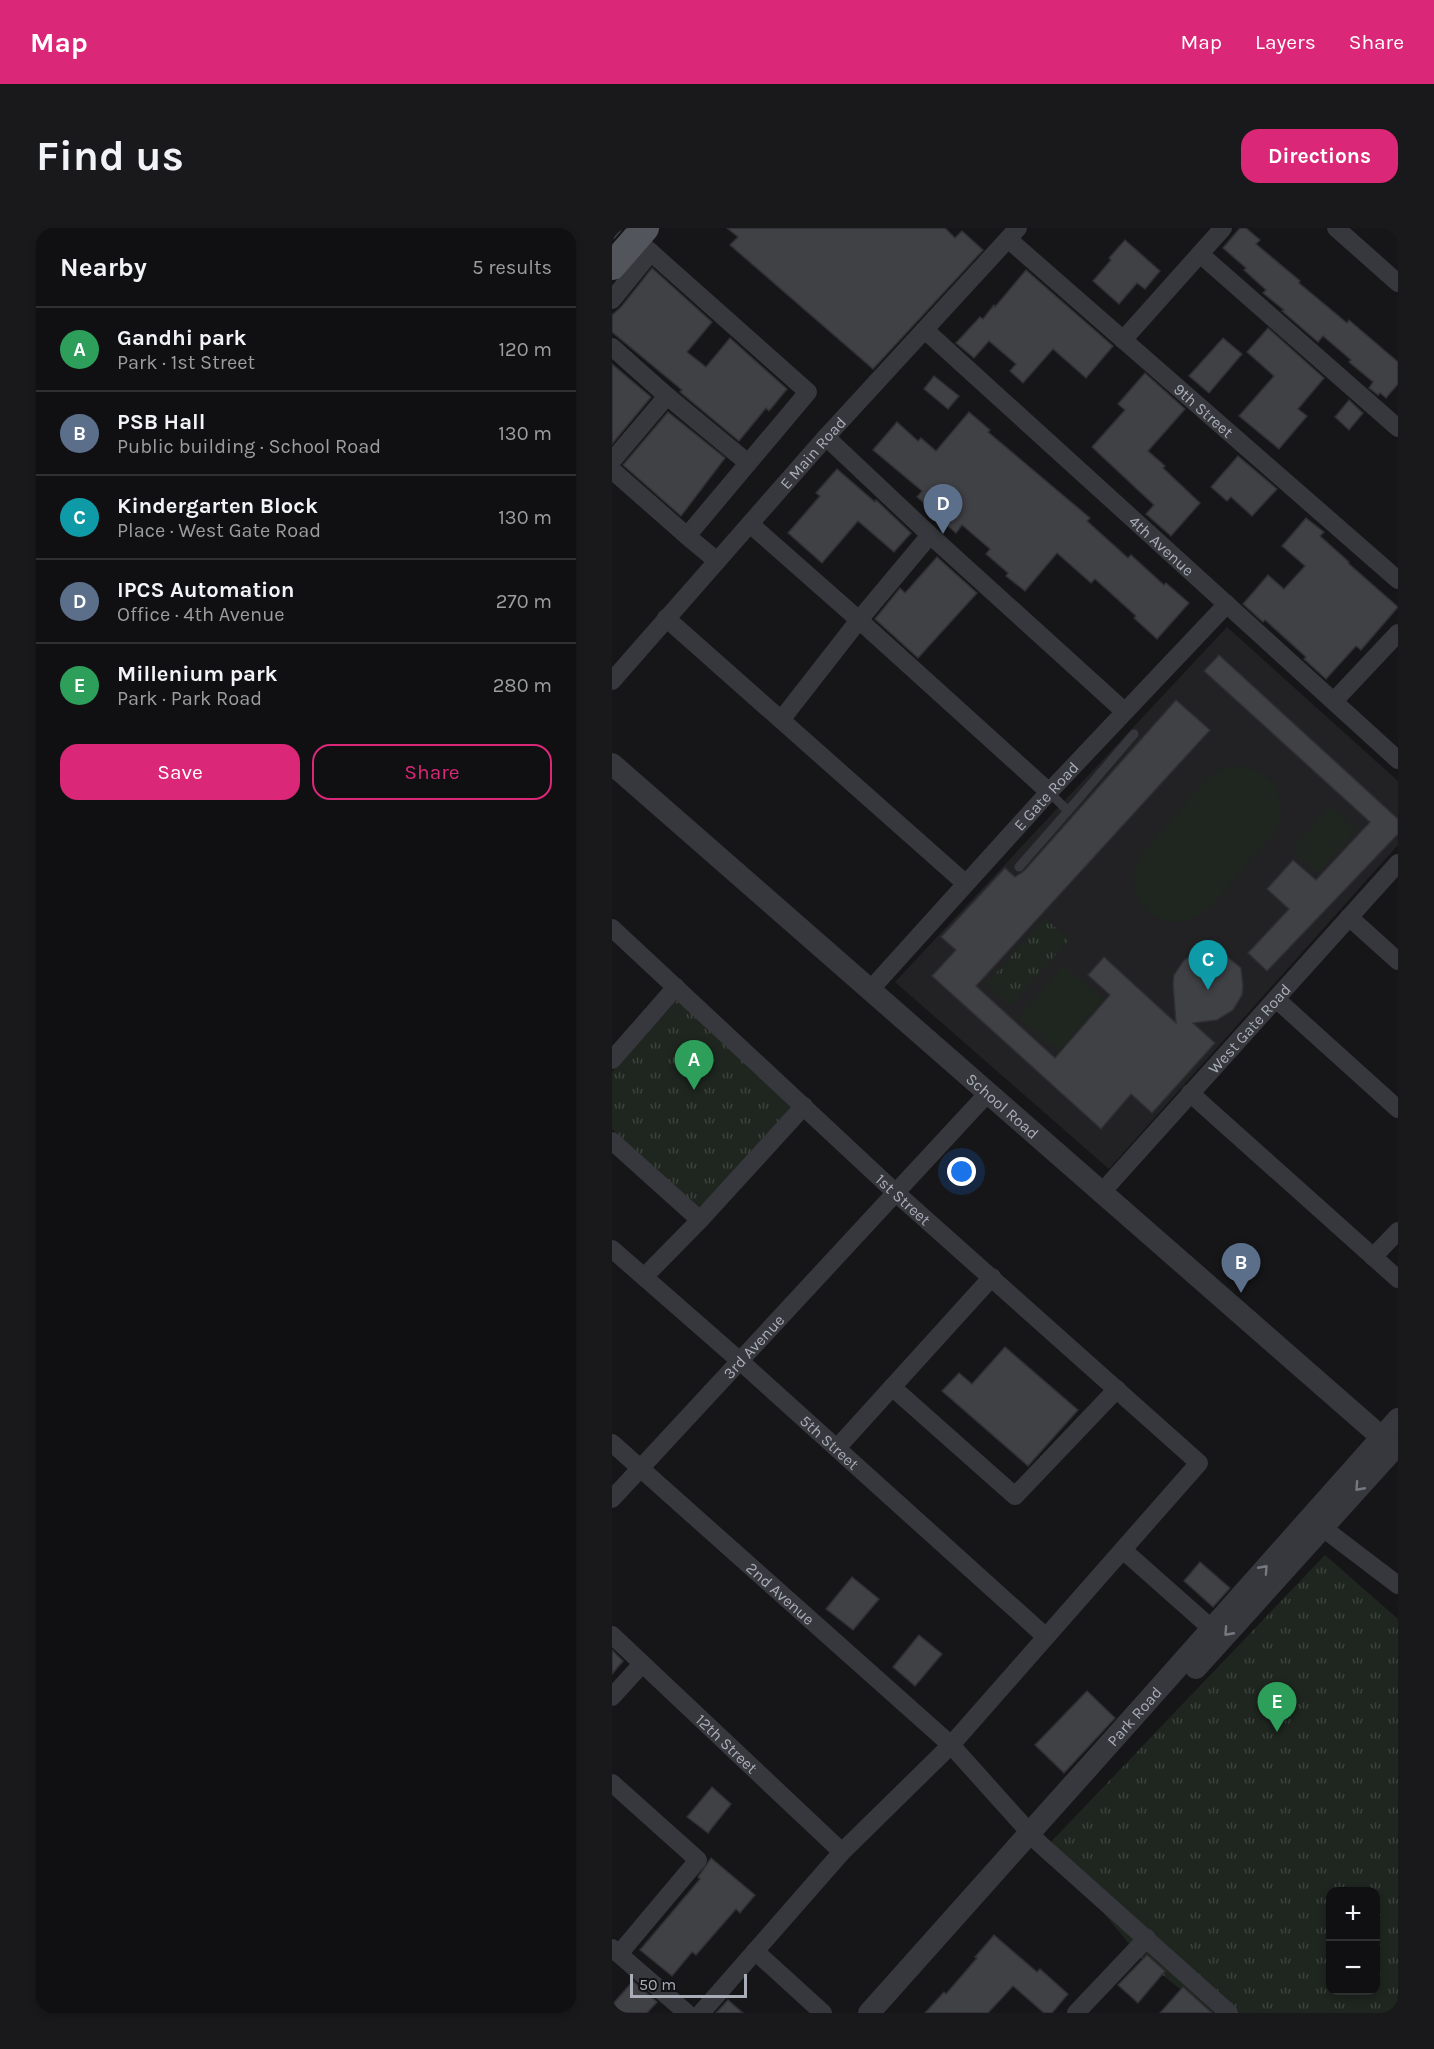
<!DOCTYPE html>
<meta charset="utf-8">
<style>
body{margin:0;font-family:Karla,sans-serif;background:#19191b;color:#f1f3f6}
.controls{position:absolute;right:18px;bottom:18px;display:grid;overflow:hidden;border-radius:12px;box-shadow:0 3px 9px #0003}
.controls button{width:54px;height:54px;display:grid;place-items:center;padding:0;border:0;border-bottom:2px solid #303032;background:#101012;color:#f1f3f6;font:30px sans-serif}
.scale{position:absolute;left:18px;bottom:15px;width:117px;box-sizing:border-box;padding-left:6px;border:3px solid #a8adb8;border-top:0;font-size:16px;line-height:21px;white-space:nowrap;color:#a8adb8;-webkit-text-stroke:4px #111113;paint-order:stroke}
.you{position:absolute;left:350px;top:944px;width:21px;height:21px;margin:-15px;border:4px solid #fff;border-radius:50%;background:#1a73e8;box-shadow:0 0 0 9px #1a73e833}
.badge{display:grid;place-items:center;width:39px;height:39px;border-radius:50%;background:#db2777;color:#fff;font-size:20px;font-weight:700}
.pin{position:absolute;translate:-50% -50px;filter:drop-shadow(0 2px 3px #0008)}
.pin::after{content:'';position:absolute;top:32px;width:21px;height:18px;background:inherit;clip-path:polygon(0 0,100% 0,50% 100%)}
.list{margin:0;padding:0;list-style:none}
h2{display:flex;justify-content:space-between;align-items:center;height:78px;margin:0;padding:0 24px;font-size:26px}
h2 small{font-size:20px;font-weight:400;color:#9c9d9f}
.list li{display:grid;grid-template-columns:39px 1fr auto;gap:18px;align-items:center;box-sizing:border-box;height:84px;padding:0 24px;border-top:2px solid #303032}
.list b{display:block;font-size:22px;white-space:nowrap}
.list p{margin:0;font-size:20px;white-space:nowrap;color:#9c9d9f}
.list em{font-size:20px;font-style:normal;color:#9c9d9f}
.actions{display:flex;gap:12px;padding:18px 24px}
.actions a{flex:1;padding:14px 0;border:2px solid #db2777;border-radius:18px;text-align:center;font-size:21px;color:#db2777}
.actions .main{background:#db2777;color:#fff}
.map{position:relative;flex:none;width:786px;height:1785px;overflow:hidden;border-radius:18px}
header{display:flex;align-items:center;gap:36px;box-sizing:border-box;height:84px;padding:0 30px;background:#db2777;color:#fff}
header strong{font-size:28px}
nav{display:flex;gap:33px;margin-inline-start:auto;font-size:21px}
.intro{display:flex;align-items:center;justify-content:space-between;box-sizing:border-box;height:144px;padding:0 36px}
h1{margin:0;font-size:42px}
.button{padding:15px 27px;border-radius:18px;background:#db2777;color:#fff;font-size:21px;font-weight:700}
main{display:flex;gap:36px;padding:0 36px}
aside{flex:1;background:#101012;border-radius:18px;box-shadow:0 3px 9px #0003}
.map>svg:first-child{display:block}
.built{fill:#222225}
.park{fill:url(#park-tufts);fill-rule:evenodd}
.garden{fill:#1e261f}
.building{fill:#404145;stroke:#303034;stroke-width:1.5}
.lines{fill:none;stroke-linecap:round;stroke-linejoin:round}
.service{stroke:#37383d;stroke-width:9}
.minor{stroke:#37383d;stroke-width:18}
.tertiary{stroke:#37383d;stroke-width:22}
.primary{stroke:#53555c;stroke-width:28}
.rail-casing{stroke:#4a4c52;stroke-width:7}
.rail{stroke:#111113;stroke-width:4.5;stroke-dasharray:14;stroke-linecap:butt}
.oneway{stroke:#757881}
.labels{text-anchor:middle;stroke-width:4.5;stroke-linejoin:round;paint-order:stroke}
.street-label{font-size:16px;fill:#a8adb8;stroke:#111113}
</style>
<header>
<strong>Map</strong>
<nav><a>Map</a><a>Layers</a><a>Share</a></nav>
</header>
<div class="intro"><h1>Find us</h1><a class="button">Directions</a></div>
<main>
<aside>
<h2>Nearby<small>5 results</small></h2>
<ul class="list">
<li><span class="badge" style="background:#2e9e5b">A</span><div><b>Gandhi park</b><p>Park · 1st Street</p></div><em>120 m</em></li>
<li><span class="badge" style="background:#5c6f8a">B</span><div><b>PSB Hall</b><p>Public building · School Road</p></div><em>130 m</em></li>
<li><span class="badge" style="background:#0f9aa8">C</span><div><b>Kindergarten Block</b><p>Place · West Gate Road</p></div><em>130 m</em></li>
<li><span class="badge" style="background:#5c6f8a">D</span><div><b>IPCS Automation</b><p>Office · 4th Avenue</p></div><em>270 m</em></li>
<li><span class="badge" style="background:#2e9e5b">E</span><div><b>Millenium park</b><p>Park · Park Road</p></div><em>280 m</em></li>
</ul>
<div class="actions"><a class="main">Save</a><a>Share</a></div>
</aside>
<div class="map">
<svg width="786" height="1785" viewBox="0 0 786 1785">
<defs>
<pattern id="park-tufts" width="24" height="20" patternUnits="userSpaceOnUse" patternTransform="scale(1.5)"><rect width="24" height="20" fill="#1e261f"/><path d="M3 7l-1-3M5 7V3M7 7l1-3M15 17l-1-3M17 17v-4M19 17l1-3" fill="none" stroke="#3c433d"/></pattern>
</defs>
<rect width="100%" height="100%" fill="#161618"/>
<!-- built -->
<polygon class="built" points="615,399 786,553 786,617 497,941 283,754"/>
<!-- park -->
<g class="park">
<polygon points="433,690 457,712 398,777 374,756"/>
<polygon points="67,770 183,880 90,983 0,901 0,844"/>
<path d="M713 1327 786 1391V1785H598L527 1728 436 1617ZM718 1664H764V1762H718Z"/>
</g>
<!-- garden -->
<g class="garden">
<path d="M628 538C634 540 642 541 647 544 669 554 674 583 664 603 651 619 638 633 625 648 606 669 588 700 556 693 545 691 536 684 530 676 519 661 520 644 528 628L597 548 611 540Z"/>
<polygon points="718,577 744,602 706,645 680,621"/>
<polygon points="452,737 492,771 447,823 406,789"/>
</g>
<!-- building -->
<g class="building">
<polygon points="115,0 333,0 343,10 350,3 371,22 261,141 118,17 126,9"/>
<polygon points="628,0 634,0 648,12 644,16 688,53 687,55 735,95 737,92 786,134 786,156 774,170 768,165 766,167 757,160 761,154 737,134 739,132 711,108 706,114 670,83 672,82 651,65 654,62 632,42 634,40 611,20"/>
<polygon points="513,12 548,43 533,61 525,55 507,76 481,53 499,32 497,30"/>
<polygon points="40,40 100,94 75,124 94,139 118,110 175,161 157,183 154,180 127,213 68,164 70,162 0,104 0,87 9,79"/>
<polygon points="414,42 501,118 474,150 441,121 411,155 398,143 404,136 377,113 362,130 344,115 368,89 371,91 382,77 383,79"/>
<polygon points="656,100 712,150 686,181 695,188 667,221 627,188 662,148 635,124"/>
<polygon points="611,110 630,126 597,165 577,148"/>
<polygon points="0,136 39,169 0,216"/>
<polygon points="533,145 573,181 536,223 553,238 551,240 588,275 559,308 534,286 542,277 480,219 513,182 506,176"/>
<polygon points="322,148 347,168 336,181 312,161"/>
<polygon points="737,172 751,185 737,202 723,189"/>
<polygon points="56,184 113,230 69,288 11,237"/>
<polygon points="357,184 378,202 376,204 478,290 475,293 516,330 519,327 552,357 554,355 577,375 545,411 522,390 524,388 483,351 479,355 445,325 413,363 394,348 396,345 374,326 378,321 350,297 344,305 320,285 322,283 305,269 310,263 261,222 285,194 306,213 309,210 324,223"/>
<polygon points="626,228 665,261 640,288 619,269 615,273 599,259"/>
<polygon points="225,241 263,274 264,272 299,305 282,324 246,293 210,335 176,305 208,268 204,265"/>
<polygon points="694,290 712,304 708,308 737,334 736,335 786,379 749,422 744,418 714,451 692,431 694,429 653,392 651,394 631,376 656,347 672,361 693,338 670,318"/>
<polygon points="325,329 365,365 306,430 263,391 288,360 293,365"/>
<polygon points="607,427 786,591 786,606 655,743 636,725 677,681 655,661 681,632 704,652 758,594 592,443"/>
<polygon points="564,472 598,502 364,758 443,830 498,767 476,747 492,729 564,795 561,756 562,747 572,732 588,723 597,723 614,728 629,740 631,758 630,767 621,782 605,792 581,795 603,815 540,885 519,866 489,901 320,748 344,722 329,709 393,640 403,649 412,643"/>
<polygon points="393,1119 466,1182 416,1238 330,1163 347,1145 360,1156"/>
<polygon points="588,1334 618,1360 601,1379 572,1353"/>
<polygon points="240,1349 267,1371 241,1402 214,1381"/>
<polygon points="307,1407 330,1426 303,1458 281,1439"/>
<polygon points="0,1422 11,1433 0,1446"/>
<polygon points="475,1463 503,1490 452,1545 423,1517"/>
<polygon points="100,1559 119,1576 96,1605 75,1589"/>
<polygon points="99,1630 143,1667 128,1685 124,1681 84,1727 80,1724 60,1748 28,1722 88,1651 86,1649"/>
<polygon points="382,1707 425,1744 428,1741 456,1766 440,1785 432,1785 401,1758 376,1785 313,1785 332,1764 334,1766 365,1730 363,1729"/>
<polygon points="535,1727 553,1743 526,1775 506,1757"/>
<polygon points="21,1753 45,1774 35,1785 0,1785 0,1777"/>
<polygon points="571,1759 600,1785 548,1785"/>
<polygon points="116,1772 131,1785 104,1785"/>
</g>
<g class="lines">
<!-- service -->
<g class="service">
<polyline points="456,583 522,506"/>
<polyline points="407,639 456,583 437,564"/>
</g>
<!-- minor -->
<g class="minor">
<polyline points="724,0 786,55"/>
<polyline points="24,11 196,164 75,308 105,333"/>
<path id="s1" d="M396 11 786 352"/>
<polyline points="588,26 786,200"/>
<polyline points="0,72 39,24"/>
<path id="s2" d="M313 102 786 532"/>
<polyline points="511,112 611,0"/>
<polyline points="0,119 55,168 0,233"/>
<polyline points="55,168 136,235"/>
<polyline points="214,209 318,307 512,483"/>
<polyline points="0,242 75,308"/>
<polyline points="138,296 247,392 437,564"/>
<polyline points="54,390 353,655"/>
<path id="s3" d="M0 453 214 209 406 0"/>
<polyline points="722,473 786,405"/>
<polyline points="169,492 247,392 318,307"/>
<polyline points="737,689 786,733"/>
<path id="s4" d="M0 700 283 964 587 1235 339 1517 230 1624 89 1785"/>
<path id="s5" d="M258 762 437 564 615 376"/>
<polyline points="664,771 786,881"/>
<polyline points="0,832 64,759"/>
<polyline points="578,865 786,1051"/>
<polyline points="0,913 88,992"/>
<path id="s6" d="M490 964 786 635"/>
<path id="s7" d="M0 1021 128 1133 434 1409"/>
<polyline points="761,1029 786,1003"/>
<polyline points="32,1049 88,992 192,878"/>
<polyline points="280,1159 403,1268 505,1161"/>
<path id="s8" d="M0 1215 339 1517 427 1615 617 1785"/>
<polyline points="225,1220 380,1049"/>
<path id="s9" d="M0 1271 376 865"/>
<polyline points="711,1300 786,1357"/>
<polyline points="511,1322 599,1400"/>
<path id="s10" d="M0 1407 230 1624"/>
<polyline points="0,1469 30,1436"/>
<polyline points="0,1555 86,1632 7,1726"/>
<polyline points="0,1720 75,1785"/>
<polyline points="143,1723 211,1785"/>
<polyline points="464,1785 535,1710"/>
</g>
<!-- tertiary -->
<g class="tertiary">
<path id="s11" d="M0 536 782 1220"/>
<polyline points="584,1440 786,1216"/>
<path id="s12" d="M257 1785C434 1588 610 1389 786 1191"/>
</g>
<!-- primary -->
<polyline class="primary" points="0,38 33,0"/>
<defs>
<polyline id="rail" points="0,8 7,0"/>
</defs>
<!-- rail casing -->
<use href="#rail" class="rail-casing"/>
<!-- rail -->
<use href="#rail" class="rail"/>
</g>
<!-- one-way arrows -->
<defs><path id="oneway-chevron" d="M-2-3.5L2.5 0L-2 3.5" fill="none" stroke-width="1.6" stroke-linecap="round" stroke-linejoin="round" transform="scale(1.5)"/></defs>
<g class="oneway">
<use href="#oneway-chevron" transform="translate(747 1259) rotate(132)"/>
<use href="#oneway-chevron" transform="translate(652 1341) rotate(-48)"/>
<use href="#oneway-chevron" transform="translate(616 1404) rotate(132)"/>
</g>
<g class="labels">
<!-- street labels -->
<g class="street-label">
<text dy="6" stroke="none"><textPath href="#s1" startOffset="260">9th Street</textPath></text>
<text dy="6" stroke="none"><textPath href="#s3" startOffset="304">E Main Road</textPath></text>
<text dy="6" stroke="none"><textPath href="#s2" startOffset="320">4th Avenue</textPath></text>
<text dy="6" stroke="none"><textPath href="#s5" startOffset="262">E Gate Road</textPath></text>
<text dy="6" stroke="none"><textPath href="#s6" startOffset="220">West Gate Road</textPath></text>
<text dy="6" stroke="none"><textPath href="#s11" startOffset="519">School Road</textPath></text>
<text dy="6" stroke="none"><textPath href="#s4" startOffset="398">1st Street</textPath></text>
<text dy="6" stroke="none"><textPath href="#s9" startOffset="208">3rd Avenue</textPath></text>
<text dy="6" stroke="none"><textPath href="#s7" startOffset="291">5th Street</textPath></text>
<text dy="6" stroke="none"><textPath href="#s8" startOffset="226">2nd Avenue</textPath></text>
<text dy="6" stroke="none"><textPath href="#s12" startOffset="398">Park Road</textPath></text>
<text dy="6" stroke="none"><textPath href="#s10" startOffset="158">12th Street</textPath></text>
</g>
</g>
</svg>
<div class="controls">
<button>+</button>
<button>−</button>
</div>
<div class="scale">50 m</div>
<div class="you"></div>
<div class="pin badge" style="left:82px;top:862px;background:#2e9e5b">A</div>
<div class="pin badge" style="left:629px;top:1065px;background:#5c6f8a">B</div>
<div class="pin badge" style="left:596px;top:762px;background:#0f9aa8">C</div>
<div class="pin badge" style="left:331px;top:306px;background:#5c6f8a">D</div>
<div class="pin badge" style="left:665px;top:1504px;background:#2e9e5b">E</div>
</div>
</main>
